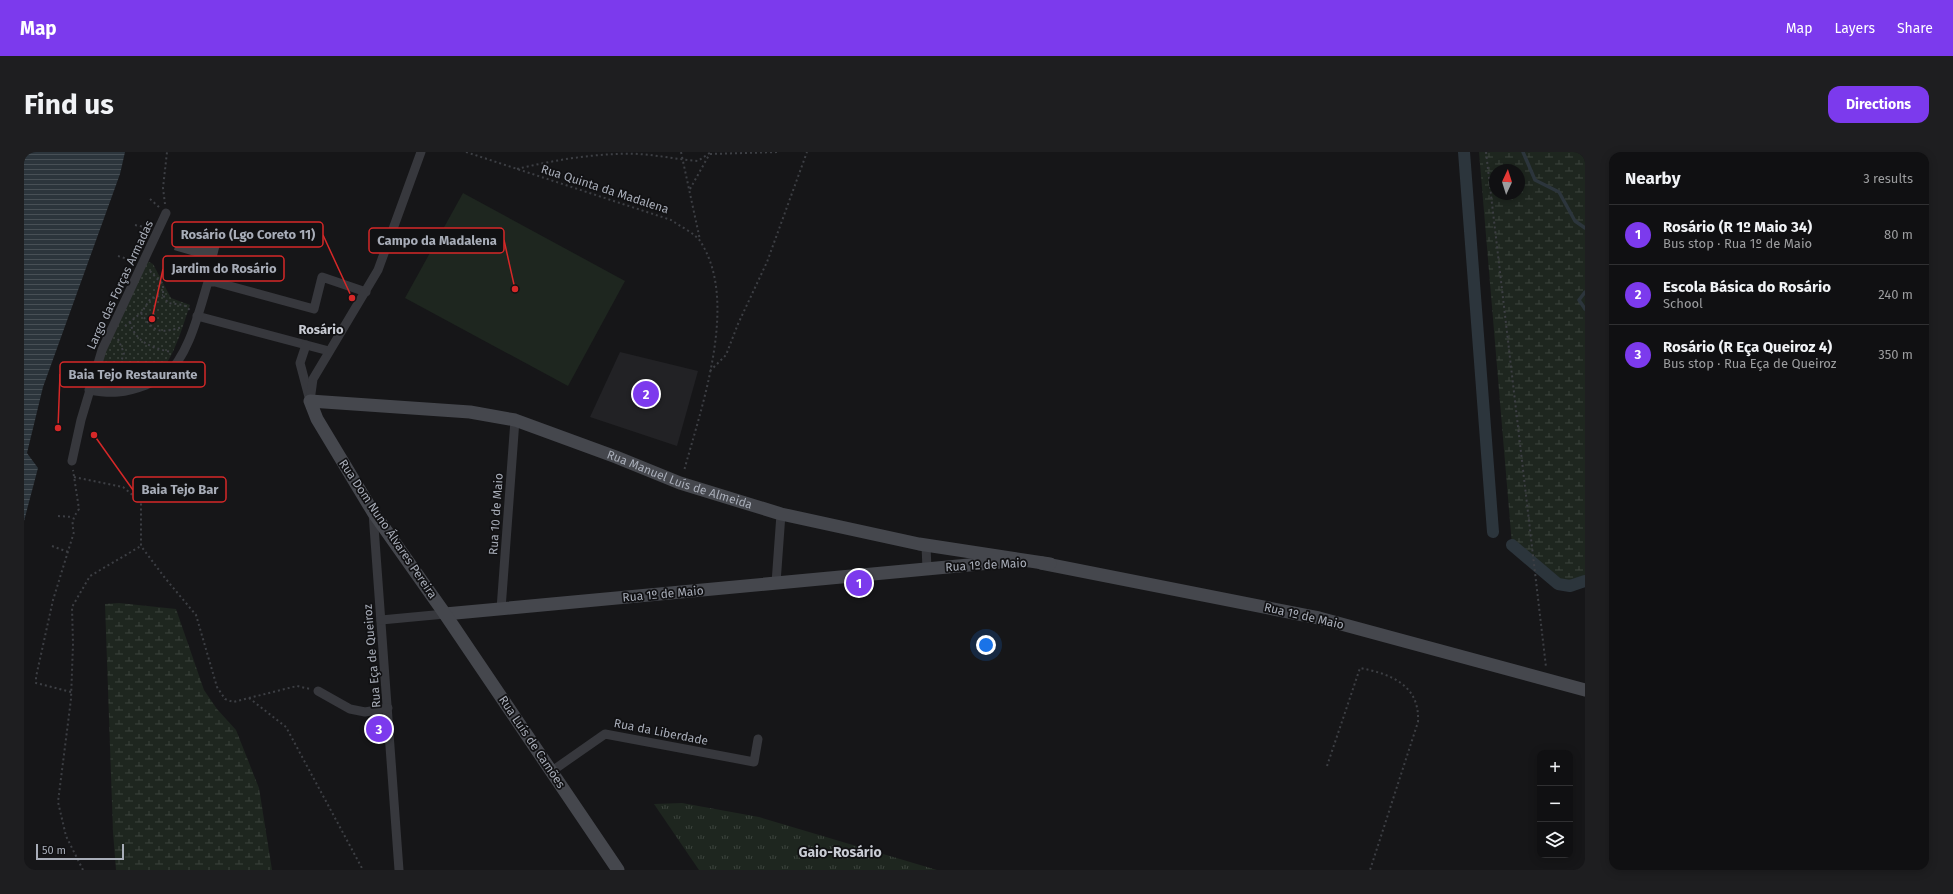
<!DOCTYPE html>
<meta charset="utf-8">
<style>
body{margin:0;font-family:"Fira Sans",sans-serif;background:#1e1e20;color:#f1f3f6}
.controls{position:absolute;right:12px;bottom:12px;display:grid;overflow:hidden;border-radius:8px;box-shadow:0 2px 10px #0003}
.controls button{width:36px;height:36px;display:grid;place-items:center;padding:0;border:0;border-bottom:1px solid #303032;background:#101012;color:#f1f3f6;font:20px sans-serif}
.compass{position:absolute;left:1465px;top:12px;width:36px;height:36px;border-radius:50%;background:#101012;box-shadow:0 2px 10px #0003;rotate:4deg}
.scale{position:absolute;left:12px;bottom:10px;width:88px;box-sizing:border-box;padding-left:4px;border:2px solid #a8adb8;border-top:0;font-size:11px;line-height:14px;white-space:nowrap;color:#a8adb8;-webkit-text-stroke:3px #111113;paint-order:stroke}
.you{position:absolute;left:962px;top:493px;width:14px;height:14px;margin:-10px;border:3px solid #fff;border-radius:50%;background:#1a73e8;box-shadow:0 0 0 6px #1a73e833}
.badge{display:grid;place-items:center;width:26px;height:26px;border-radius:50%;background:#7c3aed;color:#fff;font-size:13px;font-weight:700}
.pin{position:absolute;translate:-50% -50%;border:2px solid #fff;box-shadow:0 1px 4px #0006}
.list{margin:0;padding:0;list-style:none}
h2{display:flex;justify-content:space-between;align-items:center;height:52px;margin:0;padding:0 16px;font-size:17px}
h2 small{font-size:13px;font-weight:400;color:#9c9d9f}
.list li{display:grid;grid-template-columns:26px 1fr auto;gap:12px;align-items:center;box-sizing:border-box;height:60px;padding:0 16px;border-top:1px solid #303032}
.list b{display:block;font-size:15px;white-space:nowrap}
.list p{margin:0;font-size:13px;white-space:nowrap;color:#9c9d9f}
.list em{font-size:13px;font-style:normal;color:#9c9d9f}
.icon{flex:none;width:22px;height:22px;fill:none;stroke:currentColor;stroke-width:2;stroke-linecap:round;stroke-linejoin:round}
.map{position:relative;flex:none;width:1561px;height:718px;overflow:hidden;border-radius:12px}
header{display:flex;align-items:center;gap:24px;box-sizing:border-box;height:56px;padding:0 20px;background:#7c3aed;color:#fff}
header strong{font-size:19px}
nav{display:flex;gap:22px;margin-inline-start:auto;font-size:14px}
.intro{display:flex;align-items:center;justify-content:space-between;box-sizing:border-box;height:96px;padding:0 24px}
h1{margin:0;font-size:28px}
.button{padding:10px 18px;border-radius:12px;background:#7c3aed;color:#fff;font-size:14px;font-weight:700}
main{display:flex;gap:24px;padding:0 24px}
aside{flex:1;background:#101012;border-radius:12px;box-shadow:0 2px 10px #0003}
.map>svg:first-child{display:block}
.built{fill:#222225}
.grass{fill:url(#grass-tufts)}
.wetland{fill:url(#wetland-marsh);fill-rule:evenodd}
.park{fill:url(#park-dots)}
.pitch{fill:#1e261f}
.water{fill:url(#water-rules)}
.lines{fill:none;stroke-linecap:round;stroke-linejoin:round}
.stream{stroke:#2c353c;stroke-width:3.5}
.canal{stroke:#2c353c;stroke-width:12}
.building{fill:#404145}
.path{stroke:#3d3f44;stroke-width:2;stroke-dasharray:2 3;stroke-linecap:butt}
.street{stroke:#37383d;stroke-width:9}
.secondary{stroke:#45474d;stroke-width:13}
.labels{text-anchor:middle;stroke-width:3.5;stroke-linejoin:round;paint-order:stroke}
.street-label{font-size:12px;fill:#a8adb8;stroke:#111113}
.neighbourhood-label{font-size:13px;font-weight:bold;fill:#c9ccd4;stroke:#111113}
.quarter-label{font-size:14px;font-weight:bold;fill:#c9ccd4;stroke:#111113}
.leader{fill:none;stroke:#d62828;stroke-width:1.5}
.callout-dot{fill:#d62828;stroke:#111113;stroke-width:1.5}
.callout{fill:#111113;stroke:#d62828;stroke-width:1.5}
.callout-label{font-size:13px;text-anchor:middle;font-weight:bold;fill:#a8adb8}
</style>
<header>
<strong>Map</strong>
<nav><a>Map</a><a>Layers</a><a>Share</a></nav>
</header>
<div class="intro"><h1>Find us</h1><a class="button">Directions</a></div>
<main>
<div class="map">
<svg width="1561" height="718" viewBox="0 0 1561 718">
<defs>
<pattern id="grass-tufts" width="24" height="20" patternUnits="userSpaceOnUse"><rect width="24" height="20" fill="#1e261f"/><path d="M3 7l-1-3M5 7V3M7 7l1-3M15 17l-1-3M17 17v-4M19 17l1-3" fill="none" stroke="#3c433d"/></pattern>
<pattern id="wetland-marsh" width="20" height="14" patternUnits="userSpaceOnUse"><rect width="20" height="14" fill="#1e261f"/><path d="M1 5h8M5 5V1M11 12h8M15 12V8" fill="none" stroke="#3c433d"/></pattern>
<pattern id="park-dots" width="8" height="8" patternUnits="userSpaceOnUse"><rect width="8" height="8" fill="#1e261f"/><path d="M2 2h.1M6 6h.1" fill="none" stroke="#3c433d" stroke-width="1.8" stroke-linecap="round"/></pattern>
<pattern id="water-rules" width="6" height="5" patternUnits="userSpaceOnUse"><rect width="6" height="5" fill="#2c353c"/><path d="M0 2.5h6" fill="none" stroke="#485056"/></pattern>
</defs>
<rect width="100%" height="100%" fill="#161618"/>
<!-- built -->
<polygon class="built" points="596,200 674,219 653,294 566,265"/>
<!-- grass -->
<polygon class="grass" points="658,651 735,665 913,718 675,718 630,652"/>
<!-- wetland -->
<g class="wetland">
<path d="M1455 0H1561V429L1546 434 1528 427 1488 393ZM1471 18H1495V42H1471Z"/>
<polygon points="95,451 152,457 180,538 193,557 212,578 235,636 248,718 92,718 89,680 81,452"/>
</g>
<!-- park -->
<path class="park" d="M123 109 129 112 147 146 166 153C161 167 151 202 141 213 138 217 130 219 125 221 105 232 88 237 74 215Z"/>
<!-- pitch -->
<polygon class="pitch" points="439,41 601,129 544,234 381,146"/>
<!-- water -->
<polygon class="water" points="0,0 101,0 96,22 19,235 3,301 14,316 0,369"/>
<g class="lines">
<!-- stream -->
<g class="stream">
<polyline points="1499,0 1511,28 1535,40 1551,69 1561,76"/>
<polyline points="1561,140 1555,148 1561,157"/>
</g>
<!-- canal -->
<g class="canal">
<polyline points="1440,0 1469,380"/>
<polyline points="1488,393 1534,432 1546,434 1561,429"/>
</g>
</g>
<!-- building -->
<polygon class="building" points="154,85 175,91 177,86 196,92 192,108 175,104 174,105 150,98"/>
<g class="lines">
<!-- path -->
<g class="path">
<path d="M442 0 647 68C654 73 672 82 676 89 716 149 677 256 660 319"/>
<polyline points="657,0 676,88"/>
<polyline points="1462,0 1522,515"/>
<polyline points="686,2 756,0"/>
<path d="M493 17C526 9 561 3 594 2 621 0 647 7 674 9L687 0"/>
<polyline points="666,37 685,3"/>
<polyline points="126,47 135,55"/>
<polyline points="141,52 139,36 143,0"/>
<polyline points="111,73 125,76"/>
<polyline points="94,104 110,109"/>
<polyline points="126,119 139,133 139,143 144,151 160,153 166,158"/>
<path d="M117 161C131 182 136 181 159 175"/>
<path d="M106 170C111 190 128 196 147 200"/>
<polyline points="101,174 117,161 127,146 139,143"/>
<polyline points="94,187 100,201 95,216"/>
<path d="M84 212C95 212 102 220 106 229"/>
<polyline points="686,219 702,203 714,172 743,110 783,0"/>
<polyline points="50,325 99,335 117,350 117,394 141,426 172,463 193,535 201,547 209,550 273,534 286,537"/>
<polyline points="34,364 49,365"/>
<polyline points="28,394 44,400"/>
<path d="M47 540 12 531V525L29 448 50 380C47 370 49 366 55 357L49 318"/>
<polyline points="225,546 262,575 339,718"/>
<path d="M1303 614 1336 516C1367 522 1396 533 1394 570L1346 718"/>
<polyline points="59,718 42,684 34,650 47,547 49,492 48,455 66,424 117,394"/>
</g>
<!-- street -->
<g class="street">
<polyline points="173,164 305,199"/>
<polyline points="282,193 276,211 285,245"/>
<path d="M65 238C88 242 101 241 122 233 128 230 137 228 141 224 165 204 175 159 184 130H191L290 157 298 125 342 140"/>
<polyline points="286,249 289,227 354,118 397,0"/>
<polyline points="48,309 57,268 78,198 142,61"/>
<polyline points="349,361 375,718"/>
<polyline points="902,394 903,417"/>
<polyline points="752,431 757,362"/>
<polyline points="477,457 491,268"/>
<polyline points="357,468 421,462"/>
<polyline points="294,539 326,557 341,560 364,556"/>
<polyline points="528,619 581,582 730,610 734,587"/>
</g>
<!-- secondary -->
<g class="secondary">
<polyline points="1017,411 1295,466 1561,538"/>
<polyline points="421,462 977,410"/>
<path id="s1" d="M594 718 421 462 349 360 293 267 286 249 446 260 491 268 592 305 656 331 757 362 895 392 1026 412"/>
</g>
</g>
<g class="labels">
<!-- street labels -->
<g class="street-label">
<text transform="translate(581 37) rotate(18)" y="4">Rua Quinta da Madalena</text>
<text transform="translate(96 133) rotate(-65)" y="4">Largo das Forças Armadas</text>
<text dy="4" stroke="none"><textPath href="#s1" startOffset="943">Rua Manuel Luís de Almeida</textPath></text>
<text transform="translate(472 362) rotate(-86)" y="4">Rua 10 de Maio</text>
<text transform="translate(364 377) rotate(56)" y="4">Rua Dom Nuno Álvares Pereira</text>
<text transform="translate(962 413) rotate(-3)" y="4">Rua 1º de Maio</text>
<text transform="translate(639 442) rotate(-5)" y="4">Rua 1º de Maio</text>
<text transform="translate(1280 464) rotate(13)" y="4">Rua 1º de Maio</text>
<text transform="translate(348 504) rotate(-95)" y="4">Rua Eça de Queiroz</text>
<text transform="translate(637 580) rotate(11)" y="4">Rua da Liberdade</text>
<text transform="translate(508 590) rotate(56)" y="4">Rua Luís de Camões</text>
</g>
<!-- neighbourhood labels -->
<g class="neighbourhood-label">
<text x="297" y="182">Rosário</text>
</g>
<!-- quarter labels -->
<g class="quarter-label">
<text x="816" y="705">Gaio-Rosário</text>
</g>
</g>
<!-- callouts -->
<path class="leader" d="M328 146L299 83M491 137L480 88M128 167L139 117M34 276L36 222M70 283L109 338"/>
<g class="callout-dot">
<circle cx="328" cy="146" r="4"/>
<circle cx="491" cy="137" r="4"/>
<circle cx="128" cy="167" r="4"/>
<circle cx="34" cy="276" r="4"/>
<circle cx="70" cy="283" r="4"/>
</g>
<g class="callout">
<rect x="148" y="70" width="151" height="25" rx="4"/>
<rect x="345" y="76" width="135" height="25" rx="4"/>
<rect x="139" y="104" width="121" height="25" rx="4"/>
<rect x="36" y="210" width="145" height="25" rx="4"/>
<rect x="109" y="325" width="93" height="25" rx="4"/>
</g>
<g class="callout-label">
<text x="224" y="87">Rosário (Lgo Coreto 11)</text>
<text x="413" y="93">Campo da Madalena</text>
<text x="200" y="121">Jardim do Rosário</text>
<text x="109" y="227">Baia Tejo Restaurante</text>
<text x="156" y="342">Baia Tejo Bar</text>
</g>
</svg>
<div class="controls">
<button>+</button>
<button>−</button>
<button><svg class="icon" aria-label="layers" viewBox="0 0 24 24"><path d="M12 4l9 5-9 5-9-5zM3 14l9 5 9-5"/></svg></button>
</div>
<svg class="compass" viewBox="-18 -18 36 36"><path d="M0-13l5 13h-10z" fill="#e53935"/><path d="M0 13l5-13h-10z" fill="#9c9d9f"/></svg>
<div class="scale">50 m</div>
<div class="you"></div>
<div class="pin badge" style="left:835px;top:431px">1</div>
<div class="pin badge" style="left:622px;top:242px">2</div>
<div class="pin badge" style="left:355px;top:577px">3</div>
</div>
<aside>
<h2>Nearby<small>3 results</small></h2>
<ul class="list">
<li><span class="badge">1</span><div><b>Rosário (R 1º Maio 34)</b><p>Bus stop · Rua 1º de Maio</p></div><em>80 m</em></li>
<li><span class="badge">2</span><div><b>Escola Básica do Rosário</b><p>School</p></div><em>240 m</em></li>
<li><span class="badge">3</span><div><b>Rosário (R Eça Queiroz 4)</b><p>Bus stop · Rua Eça de Queiroz</p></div><em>350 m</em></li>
</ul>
</aside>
</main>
